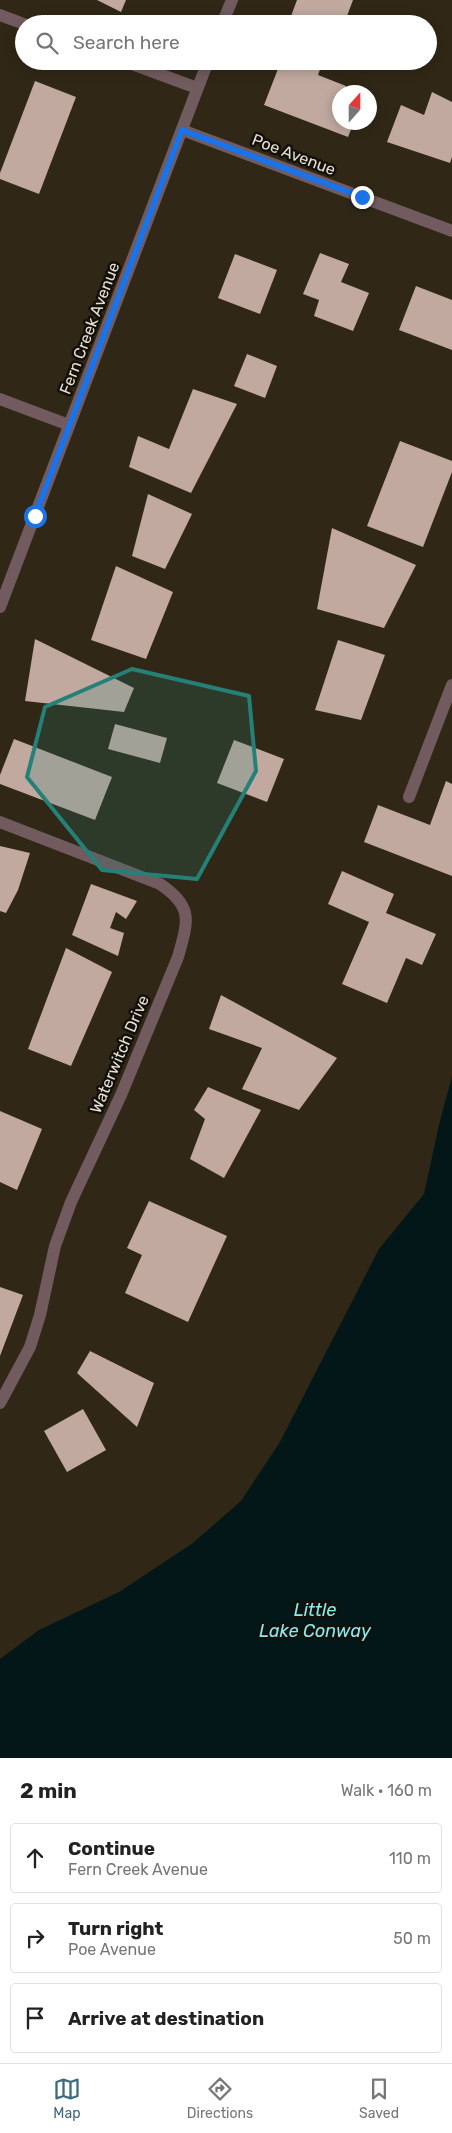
<!DOCTYPE html>
<meta charset="utf-8">
<style>
body{margin:0;font-family:Rubik,sans-serif;background:#f6f6f6;color:#222}
.compass{position:absolute;left:332px;top:85px;width:45px;height:45px;border-radius:50%;background:#fff;box-shadow:0 2px 12px #0003;rotate:21deg}
.stop{position:absolute;width:15px;height:15px;margin:-11px;border:4px solid #1a73e8;border-radius:50%;background:#fff}
.stop.end{background:#1a73e8;border-color:#fff;box-shadow:0 1px 5px #0008}
.list{margin:0;padding:0;list-style:none}
h2{display:flex;justify-content:space-between;align-items:center;height:65px;margin:0;padding:0 20px;font-size:21px}
h2 small{font-size:16px;font-weight:400;color:#767676}
.list li{display:grid;grid-template-columns:32px 1fr auto;gap:15px;align-items:center;box-sizing:border-box;height:70px;margin:0 10px 10px;padding:0 10px;border:1px solid #e0e0e0;border-radius:5px}
.list b{display:block;font-size:19px;white-space:nowrap}
.list p{margin:0;font-size:16px;white-space:nowrap;color:#767676}
.list em{font-size:16px;font-style:normal;color:#767676}
.icon{flex:none;width:28px;height:28px;fill:none;stroke:currentColor;stroke-width:2;stroke-linecap:round;stroke-linejoin:round}
.map{position:relative;flex:none;width:452px;height:1758px;overflow:hidden}
.search{position:absolute;background:#fff;box-shadow:0 2px 12px #0003;left:15px;right:15px;top:15px;height:55px;display:flex;align-items:center;gap:12px;box-sizing:border-box;padding:0 18px;border-radius:28px;color:#767676;font-size:19px}
.sheet{height:305px;background:#fff}
nav{display:flex;justify-content:space-around;align-items:center;box-sizing:border-box;height:70px;border-top:1px solid #e0e0e0;background:#fff;font-size:14px;color:#767676}
nav a{display:grid;justify-items:center;gap:2px}
nav .on{color:#406b7e}
.map>svg:first-child{display:block}
.water{fill:#031718}
.building{fill:#c1a9a0}
.lines{fill:none;stroke-linecap:round;stroke-linejoin:round}
.minor{stroke:#725b5f;stroke-width:12}
.route{stroke:#1a73e8;stroke-width:6}
.marked{fill:#258178;fill-opacity:0.2;stroke:#258178;stroke-width:4;stroke-linejoin:round}
.labels{text-anchor:middle;stroke-width:5;stroke-linejoin:round;paint-order:stroke}
.street-label{font-size:16px;fill:#e7e1d7;stroke:#141009}
.water-label{font-size:18px;font-style:italic;fill:#85edf1;stroke:#141009}
</style>
<div class="map">
<svg width="452" height="1758" viewBox="0 0 452 1758">
<rect width="100%" height="100%" fill="#302716"/>
<!-- water -->
<polygon class="water" points="452,1076 452,1758 0,1758 0,1659 39,1630 119,1592 193,1543 241,1501 280,1442 379,1249 424,1194 439,1125"/>
<!-- building -->
<g class="building">
<polygon points="97,0 126,0 121,12"/>
<polygon points="297,0 353,0 344,24 288,24"/>
<polygon points="281,61 323,61 318,75 346,86 343,92 340,92 340,122 354,122 348,137 264,105"/>
<polygon points="35,81 76,97 39,194 0,179 0,173"/>
<polygon points="432,92 452,102 452,157 450,163 387,142 401,105 424,115"/>
<polygon points="320,253 349,264 341,282 369,293 353,331 314,316 319,300 303,294"/>
<polygon points="235,254 277,270 260,314 218,298"/>
<polygon points="416,286 452,300 452,350 399,330"/>
<polygon points="247,354 277,366 265,398 234,386"/>
<polygon points="193,389 237,404 191,493 129,467 138,436 169,449"/>
<polygon points="400,441 452,461 452,472 423,547 367,526"/>
<polygon points="148,494 192,514 165,569 132,556"/>
<polygon points="332,528 416,565 384,628 317,609"/>
<polygon points="116,566 173,592 146,659 91,640"/>
<polygon points="35,639 134,688 124,712 25,701"/>
<polygon points="338,640 385,655 361,720 315,710"/>
<polygon points="115,724 167,738 160,763 108,749"/>
<polygon points="14,739 112,777 95,820 0,784 0,775"/>
<polygon points="234,740 284,759 267,802 217,783"/>
<polygon points="446,781 452,784 452,876 364,842 378,805 430,825"/>
<polygon points="0,846 30,853 18,890 6,913 0,911"/>
<polygon points="342,871 394,894 386,913 436,934 422,965 406,958 387,1003 342,984 369,922 328,904"/>
<polygon points="91,884 137,901 126,919 116,912 110,928 124,933 118,956 72,935"/>
<polygon points="66,948 112,972 71,1066 28,1049"/>
<polygon points="221,995 337,1058 299,1110 242,1089 262,1048 209,1029"/>
<polygon points="208,1087 261,1110 224,1178 190,1159 205,1119 194,1110"/>
<polygon points="0,1111 42,1129 17,1190 0,1182"/>
<polygon points="149,1201 227,1236 188,1322 125,1293 142,1255 127,1248"/>
<polygon points="0,1287 23,1295 0,1356"/>
<polygon points="90,1351 154,1383 137,1427 77,1373"/>
<polygon points="83,1409 106,1450 67,1472 44,1431"/>
</g>
<g class="lines">
<!-- minor -->
<g class="minor">
<polyline points="0,15 24,24"/>
<polyline points="222,24 232,0"/>
<polyline points="124,61 197,88"/>
<polyline points="182,130 452,231"/>
<polyline points="0,399 69,425"/>
<polyline points="0,607 208,61"/>
<polyline points="409,797 452,685"/>
<path d="M0 822 160 884C194 907 188 921 178 957L121 1095 71 1202 55 1246 40 1315 30 1347 0 1403"/>
</g>
</g>
<g class="lines">
<!-- route -->
<polyline class="route" points="35,516 182,130 362,197"/>
</g>
<!-- marked area -->
<path class="marked" d="M132 669 249 696 256 771 197 879 102 870 27 777 45 707Z"/>
<g class="labels">
<!-- street labels -->
<g class="street-label">
<text transform="translate(294 154) rotate(21)" y="6">Poe Avenue</text>
<text transform="translate(89 328) rotate(-69)" y="6">Fern Creek Avenue</text>
<text transform="translate(119 1054) rotate(-67)" y="6">Waterwitch Drive</text>
</g>
<!-- water labels -->
<g class="water-label">
<text x="315" y="1616">Little<tspan x="315" dy="21">Lake Conway</tspan></text>
</g>
</g>
</svg>
<svg class="compass" viewBox="-18 -18 36 36"><path d="M0-13l5 13h-10z" fill="#e53935"/><path d="M0 13l5-13h-10z" fill="#767676"/></svg>
<div class="stop" style="left:35px;top:516px"></div>
<div class="stop end" style="left:362px;top:197px"></div>
<div class="search"><svg class="icon" aria-label="search" viewBox="0 0 24 24"><circle cx="10" cy="10" r="6"/><path d="M15 15l6 6"/></svg>Search here</div>
</div>
<section class="sheet">
<h2>2 min<small>Walk · 160 m</small></h2>
<ul class="list">
<li><svg class="icon" aria-label="ahead" viewBox="0 0 24 24"><path d="M12 20V5M6 11l6-6 6 6"/></svg><div><b>Continue</b><p>Fern Creek Avenue</p></div><em>110 m</em></li>
<li><svg class="icon" aria-label="right" viewBox="0 0 24 24"><path d="M7 20v-9h11M14 6l5 5-5 5"/></svg><div><b>Turn right</b><p>Poe Avenue</p></div><em>50 m</em></li>
<li><svg class="icon" aria-label="arrive" viewBox="0 0 24 24"><path d="M6 21V4h12l-3 4 3 4H6"/></svg><div><b>Arrive at destination</b></div></li>
</ul>
</section>
<nav>
<a class="on"><svg class="icon" aria-label="map" viewBox="0 0 24 24"><path d="M3 6l6-2 6 2 6-2v14l-6 2-6-2-6 2zM9 4v14M15 6v14"/></svg>Map</a>
<a><svg class="icon" aria-label="directions" viewBox="0 0 24 24"><path d="M12 3l9 9-9 9-9-9zM9 14v-3h6M13 9l2 2-2 2"/></svg>Directions</a>
<a><svg class="icon" aria-label="saved" viewBox="0 0 24 24"><path d="M7 4h10v16l-5-4-5 4z"/></svg>Saved</a>
</nav>
